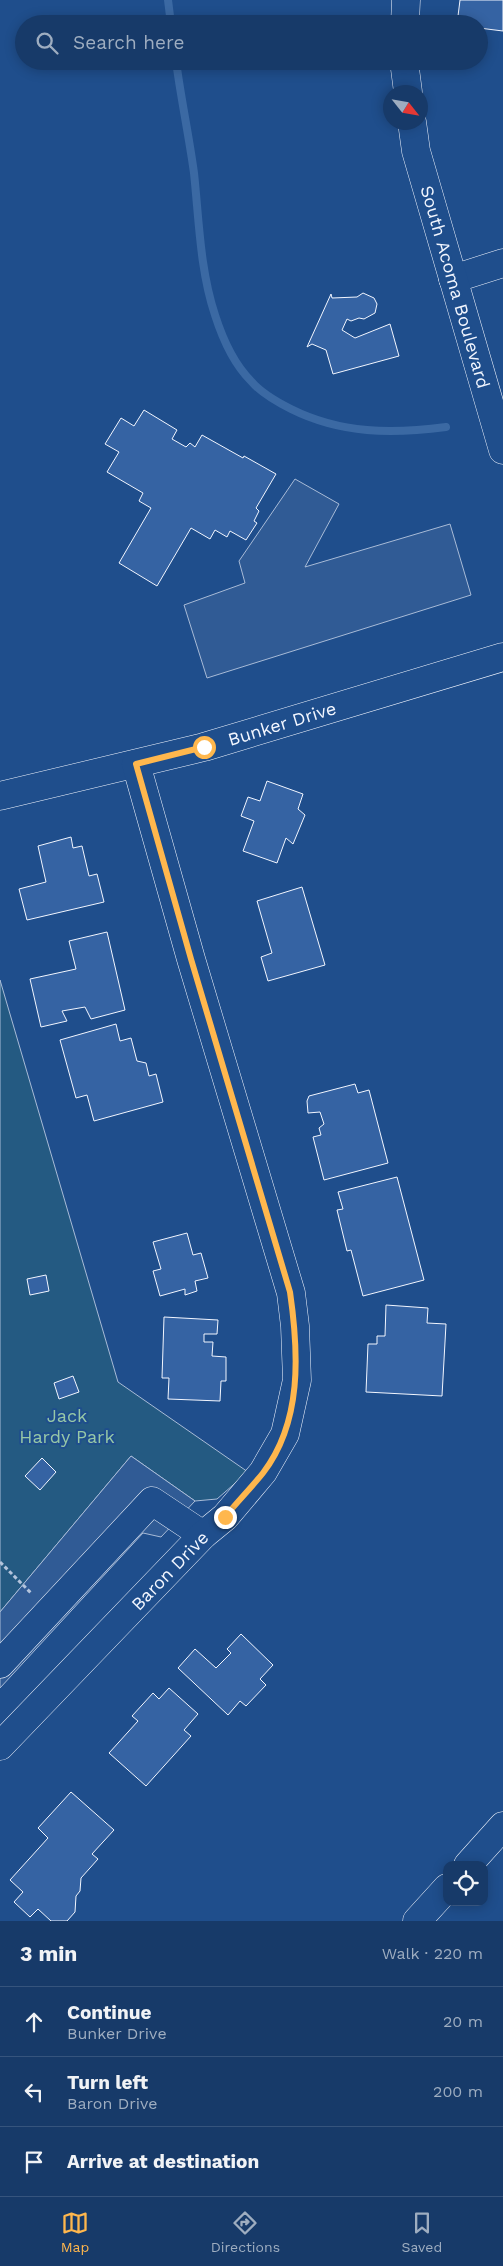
<!DOCTYPE html>
<meta charset="utf-8">
<style>
body{margin:0;font-family:"Work Sans",sans-serif;background:#20416f;color:#f1f3f6}
.controls{position:absolute;right:15px;bottom:15px;display:grid;overflow:hidden;border-radius:10px;box-shadow:0 2px 12px #0003}
.controls button{width:45px;height:45px;display:grid;place-items:center;padding:0;border:0;border-bottom:1px solid #36547d;background:#173a69;color:#f1f3f6;font:25px sans-serif}
.compass{position:absolute;left:383px;top:85px;width:45px;height:45px;border-radius:50%;background:#173a69;box-shadow:0 2px 12px #0003;rotate:121deg}
.stop{position:absolute;width:15px;height:15px;margin:-11px;border:4px solid #ffb74d;border-radius:50%;background:#fff}
.stop.end{background:#ffb74d;border-color:#fff;box-shadow:0 1px 5px #0008}
.list{margin:0;padding:0;list-style:none}
h2{display:flex;justify-content:space-between;align-items:center;height:65px;margin:0;padding:0 20px;font-size:21px}
h2 small{font-size:16px;font-weight:400;color:#9eadc0}
.list li{display:grid;grid-template-columns:32px 1fr auto;gap:15px;align-items:center;box-sizing:border-box;height:70px;padding:0 20px;border-top:1px solid #36547d}
.list b{display:block;font-size:19px;white-space:nowrap}
.list p{margin:0;font-size:16px;white-space:nowrap;color:#9eadc0}
.list em{font-size:16px;font-style:normal;color:#9eadc0}
.icon{flex:none;width:28px;height:28px;fill:none;stroke:currentColor;stroke-width:2;stroke-linecap:round;stroke-linejoin:round}
.map{position:relative;flex:none;width:503px;height:1921px;overflow:hidden}
.search{position:absolute;background:#173a69;box-shadow:0 2px 12px #0003;left:15px;right:15px;top:15px;height:55px;display:flex;align-items:center;gap:12px;box-sizing:border-box;padding:0 18px;border-radius:28px;color:#9eadc0;font-size:19px}
.sheet{height:275px;background:#173a69}
nav{display:flex;justify-content:space-around;align-items:center;box-sizing:border-box;height:70px;border-top:1px solid #36547d;background:#173a69;font-size:14px;color:#9eadc0}
nav a{display:grid;justify-items:center;gap:2px}
nav .on{color:#ffb74d}
.map>svg:first-child{display:block}
.green{fill:#245a82;stroke:#a8bbd7}
.parking{fill:#305b95;stroke:#a8bbd7}
.lines{fill:none;stroke-linecap:round;stroke-linejoin:round}
.stream{stroke:#3b69a3;stroke-width:8}
.building{fill:#3563a3;stroke:#f2f6ff}
.minor-casing{stroke:#f2f6ff;stroke-width:29}
.major-casing{stroke:#f2f6ff;stroke-width:29}
.path{stroke:#b3c4dc;stroke-width:3;stroke-dasharray:4 2.5;stroke-linecap:butt}
.minor{stroke:#1f4e8c;stroke-width:28}
.major{stroke:#1f4e8c;stroke-width:28}
.route{stroke:#ffb74d;stroke-width:6}
.labels{text-anchor:middle;stroke-width:4;stroke-linejoin:round;paint-order:stroke}
.street-label{font-size:18px;fill:#f2f6ff;stroke:#1f4e8c}
.park-label{font-size:18px;fill:#97c8a6;stroke:#1f4e8c}
</style>
<div class="map">
<svg width="503" height="1921" viewBox="0 0 503 1921">
<rect width="100%" height="100%" fill="#1f4e8c"/>
<!-- green -->
<polygon class="green" points="0,980 118,1382 248,1472 217,1499 195,1501 131,1456 0,1612"/>
<!-- parking -->
<g class="parking">
<polygon points="295,479 339,504 305,567 450,524 471,595 207,678 184,605 245,583 239,561"/>
<polygon points="131,1456 195,1501 161,1537 143,1533 0,1688 0,1612"/>
</g>
<g class="lines">
<!-- stream -->
<g class="stream">
<polyline points="168,0 171,24"/>
<path d="M176 61C181 99 189 136 194 173 199 220 200 270 215 315 222 337 234 364 251 381 261 393 277 402 291 409 341 434 392 434 446 427"/>
</g>
</g>
<!-- building -->
<g class="building">
<polygon points="460,0 503,0 503,31 479,28 479,24 457,24"/>
<polygon points="363,293 374,298 377,304 375,313 364,319 359,318 351,321 347,319 342,330 355,338 390,324 399,356 333,374 326,350 312,344 307,347 331,294 332,298 357,297"/>
<polygon points="144,410 177,430 172,439 186,447 190,443 195,447 202,435 243,458 244,456 276,474 256,508 259,511 254,521 257,523 246,540 230,531 227,537 215,530 210,539 191,528 157,586 119,563 151,508 139,501 143,493 107,472 119,452 105,444 121,418 134,426"/>
<polygon points="267,781 303,794 298,809 305,815 293,844 286,838 277,863 243,851 254,821 241,816 248,797 260,801"/>
<polygon points="71,837 73,848 82,846 89,876 97,874 104,902 27,920 19,889 46,882 38,846"/>
<polygon points="302,887 325,965 268,981 261,957 272,953 257,901"/>
<polygon points="107,932 125,1010 91,1019 85,1007 62,1011 67,1021 41,1027 30,979 76,969 69,941"/>
<polygon points="116,1024 120,1041 131,1038 137,1061 146,1063 149,1076 156,1074 163,1102 94,1121 87,1095 76,1098 60,1040"/>
<polygon points="355,1084 358,1093 369,1090 388,1163 324,1180 313,1137 321,1135 319,1128 324,1124 320,1112 308,1113 307,1101 309,1096"/>
<polygon points="397,1177 424,1280 363,1296 351,1250 347,1251 337,1210 343,1209 338,1192"/>
<polygon points="187,1233 193,1255 201,1253 208,1278 195,1281 197,1291 185,1295 185,1289 160,1296 153,1271 161,1269 153,1242"/>
<polygon points="46,1275 49,1291 30,1295 27,1279"/>
<polygon points="386,1305 428,1308 427,1323 446,1324 442,1396 366,1392 368,1344 377,1344 377,1336 385,1336"/>
<polygon points="164,1317 218,1320 217,1334 204,1334 204,1342 213,1342 212,1356 226,1357 226,1381 221,1381 220,1401 168,1399 169,1378 162,1378"/>
<polygon points="73,1376 79,1392 59,1399 54,1383"/>
<polygon points="42,1458 56,1472 40,1490 25,1476"/>
<polygon points="241,1634 273,1665 260,1679 266,1685 246,1706 240,1701 228,1715 178,1668 195,1649 216,1668 231,1653 227,1649"/>
<polygon points="169,1688 198,1714 184,1730 191,1736 146,1786 109,1753 138,1721 132,1716 153,1693 159,1699"/>
<polygon points="71,1792 114,1830 92,1854 98,1859 81,1878 80,1891 76,1896 75,1912 67,1921 51,1921 38,1909 30,1917 14,1902 23,1892 10,1880 48,1838 38,1828"/>
</g>
<g class="lines">
<defs>
<g id="minor">
<polyline points="453,279 503,263"/>
<polyline points="0,796 204,747 503,657"/>
<polyline points="0,1664 152,1501 203,1535"/>
<polyline points="0,1746 203,1535 225,1517 263,1472 285,1434 297,1380 295,1326 291,1293 191,959 136,764"/>
</g>
<g id="major">
<polyline points="405,24 406,0"/>
<polyline points="404,61 408,92"/>
<polyline points="412,122 416,151 503,450"/>
<polyline points="468,1865 503,1826"/>
<polyline points="417,1921 447,1888"/>
</g>
</defs>
<!-- minor casing -->
<use href="#minor" class="minor-casing"/>
<!-- major casing -->
<use href="#major" class="major-casing"/>
<!-- path -->
<polyline class="path" points="0,1562 31,1593"/>
<!-- minor -->
<use href="#minor" class="minor"/>
<!-- major -->
<use href="#major" class="major"/>
</g>
<g class="lines">
<!-- route -->
<path class="route" d="M204 747 136 764 191 959 290 1292C299 1354 302 1422 263 1473 251 1488 237 1502 225 1517"/>
</g>
<g class="labels">
<!-- street labels -->
<g class="street-label">
<text transform="translate(455 287) rotate(74)" y="6">South Acoma Boulevard</text>
<text transform="translate(282 724) rotate(-17)" y="6">Bunker Drive</text>
<text transform="translate(170 1571) rotate(-46)" y="6">Baron Drive</text>
</g>
<!-- park labels -->
<g class="park-label">
<text x="67" y="1422">Jack<tspan x="67" dy="21">Hardy Park</tspan></text>
</g>
</g>
</svg>
<div class="controls">
<button><svg class="icon" aria-label="locate" viewBox="0 0 24 24"><circle cx="12" cy="12" r="6"/><path d="M12 2v4M12 18v4M2 12h4M18 12h4"/></svg></button>
</div>
<svg class="compass" viewBox="-18 -18 36 36"><path d="M0-13l5 13h-10z" fill="#e53935"/><path d="M0 13l5-13h-10z" fill="#9eadc0"/></svg>
<div class="stop" style="left:204px;top:747px"></div>
<div class="stop end" style="left:225px;top:1517px"></div>
<div class="search"><svg class="icon" aria-label="search" viewBox="0 0 24 24"><circle cx="10" cy="10" r="6"/><path d="M15 15l6 6"/></svg>Search here</div>
</div>
<section class="sheet">
<h2>3 min<small>Walk · 220 m</small></h2>
<ul class="list">
<li><svg class="icon" aria-label="ahead" viewBox="0 0 24 24"><path d="M12 20V5M6 11l6-6 6 6"/></svg><div><b>Continue</b><p>Bunker Drive</p></div><em>20 m</em></li>
<li><svg class="icon" aria-label="left" viewBox="0 0 24 24"><path d="M17 20v-9H6M10 6l-5 5 5 5"/></svg><div><b>Turn left</b><p>Baron Drive</p></div><em>200 m</em></li>
<li><svg class="icon" aria-label="arrive" viewBox="0 0 24 24"><path d="M6 21V4h12l-3 4 3 4H6"/></svg><div><b>Arrive at destination</b></div></li>
</ul>
</section>
<nav>
<a class="on"><svg class="icon" aria-label="map" viewBox="0 0 24 24"><path d="M3 6l6-2 6 2 6-2v14l-6 2-6-2-6 2zM9 4v14M15 6v14"/></svg>Map</a>
<a><svg class="icon" aria-label="directions" viewBox="0 0 24 24"><path d="M12 3l9 9-9 9-9-9zM9 14v-3h6M13 9l2 2-2 2"/></svg>Directions</a>
<a><svg class="icon" aria-label="saved" viewBox="0 0 24 24"><path d="M7 4h10v16l-5-4-5 4z"/></svg>Saved</a>
</nav>
